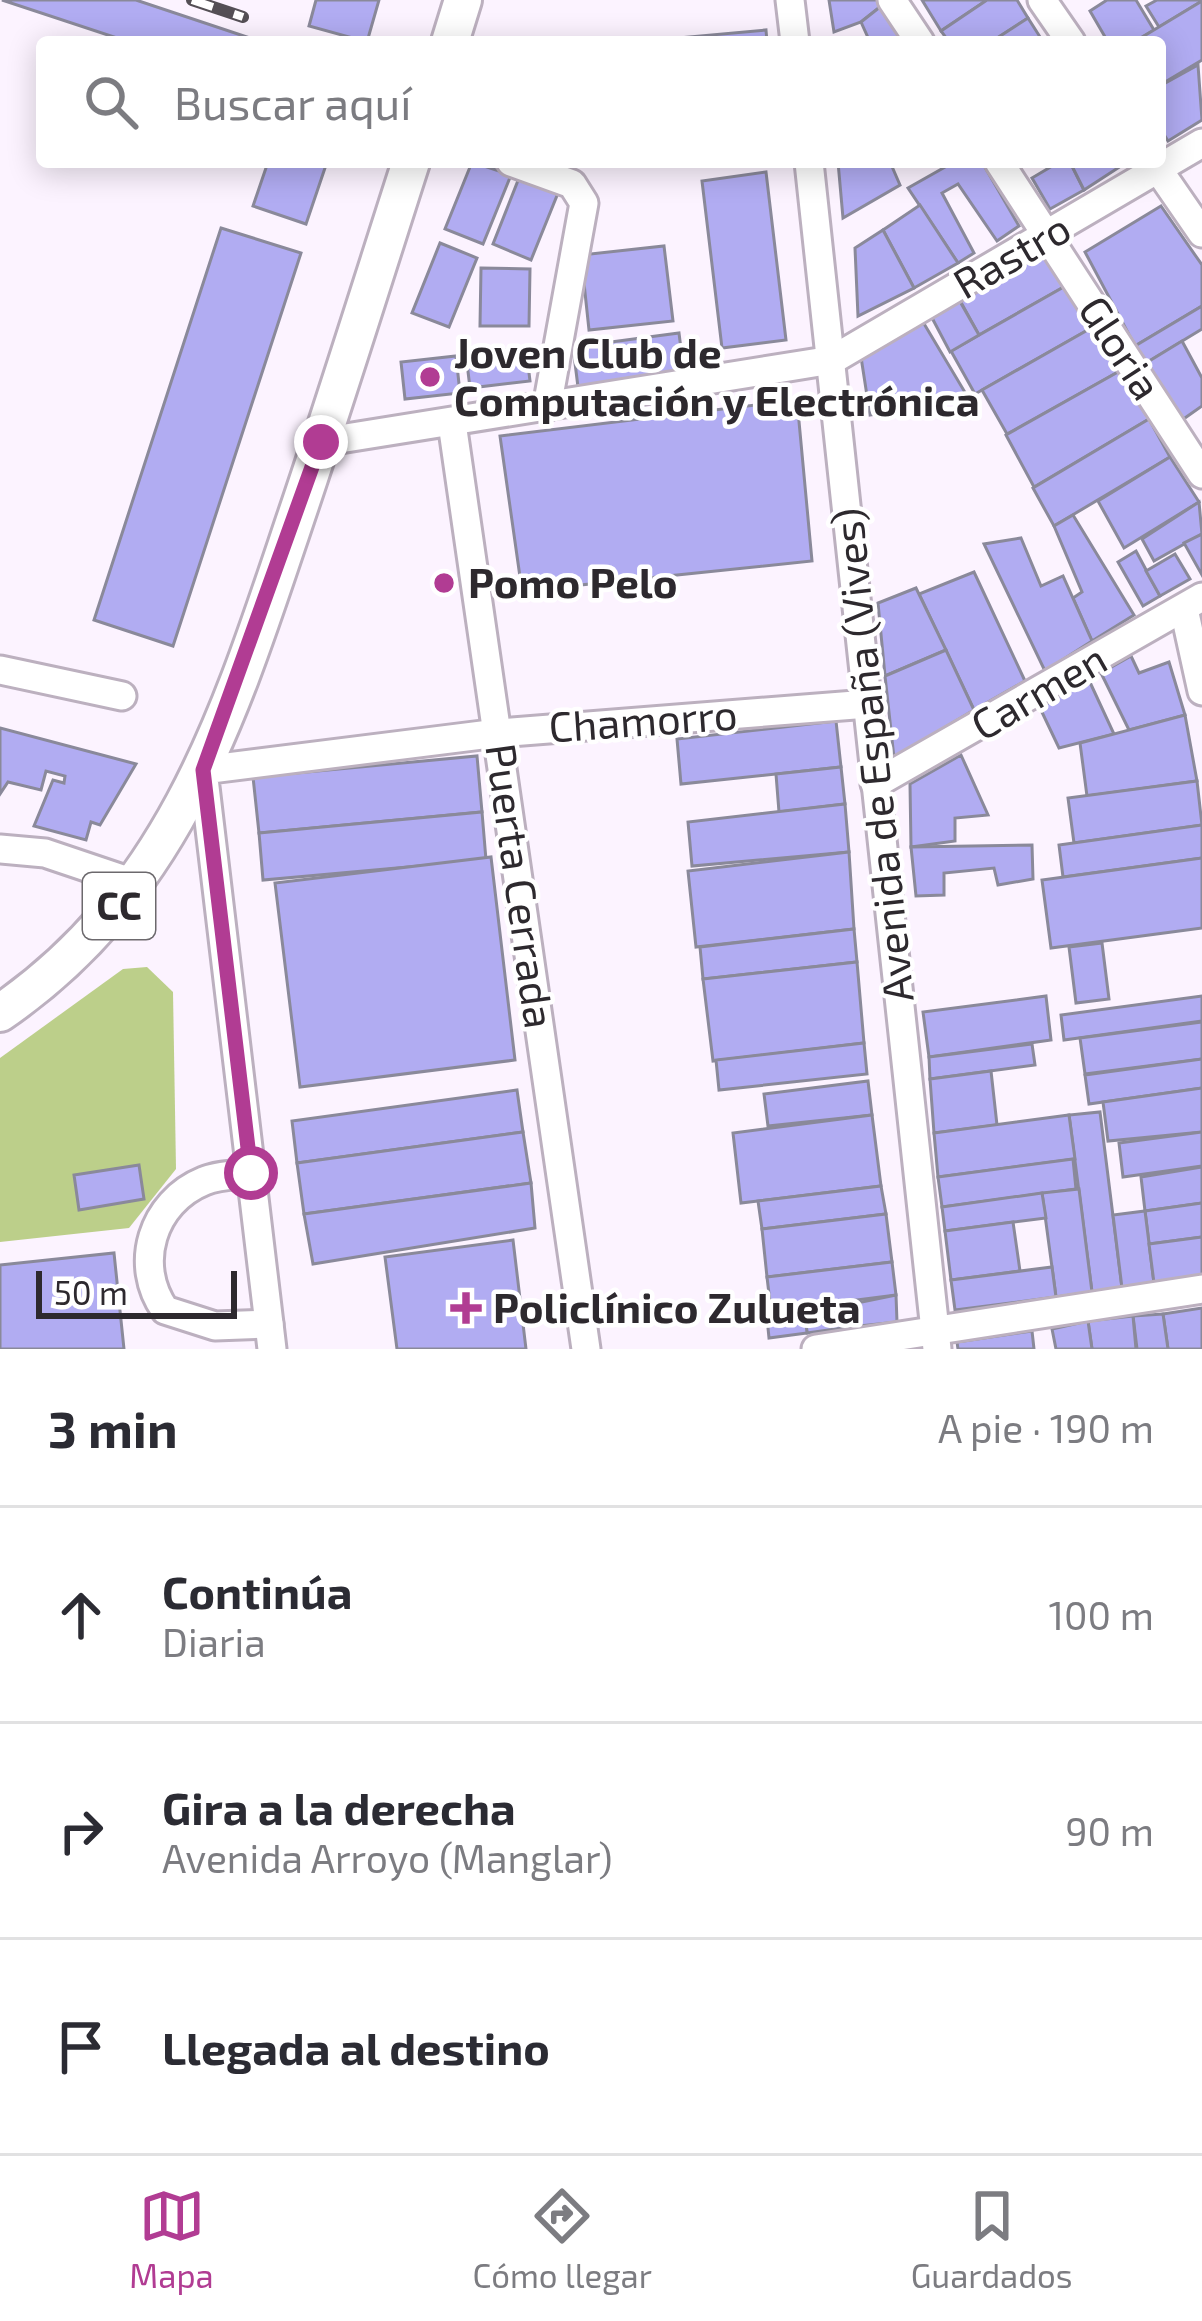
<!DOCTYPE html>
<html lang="es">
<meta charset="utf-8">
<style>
body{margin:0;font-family:"Exo 2",sans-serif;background:#f2f2f3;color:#2b2b33}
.scale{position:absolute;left:36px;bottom:30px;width:201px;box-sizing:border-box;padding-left:12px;border:6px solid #2d292e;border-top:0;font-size:33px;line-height:42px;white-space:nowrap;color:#2d292e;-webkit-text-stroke:9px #fff;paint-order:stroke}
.stop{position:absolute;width:36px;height:36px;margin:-27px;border:9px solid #b13c93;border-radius:50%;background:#fff}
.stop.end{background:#b13c93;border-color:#fff;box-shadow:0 3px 12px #0008}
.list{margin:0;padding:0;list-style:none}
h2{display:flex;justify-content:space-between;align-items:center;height:156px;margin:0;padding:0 48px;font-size:51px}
h2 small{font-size:39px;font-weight:400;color:#7c7c81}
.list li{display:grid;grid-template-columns:78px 1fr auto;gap:36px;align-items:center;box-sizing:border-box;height:216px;padding:0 48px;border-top:3px solid #e1e1e2}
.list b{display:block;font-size:45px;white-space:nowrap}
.list p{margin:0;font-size:39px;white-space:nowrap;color:#7c7c81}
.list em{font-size:39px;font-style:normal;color:#7c7c81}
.icon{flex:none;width:66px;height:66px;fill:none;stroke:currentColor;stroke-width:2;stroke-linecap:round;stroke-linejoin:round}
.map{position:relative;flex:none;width:1202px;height:1349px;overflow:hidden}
.search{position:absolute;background:#fff;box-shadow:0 6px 30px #0003;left:36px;right:36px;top:36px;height:132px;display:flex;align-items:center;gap:30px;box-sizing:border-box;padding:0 42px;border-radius:12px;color:#7c7c81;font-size:45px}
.sheet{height:804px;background:#fff}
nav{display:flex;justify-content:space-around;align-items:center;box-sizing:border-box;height:168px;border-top:3px solid #e1e1e2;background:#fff;font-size:33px;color:#7c7c81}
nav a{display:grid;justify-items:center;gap:6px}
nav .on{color:#b13c93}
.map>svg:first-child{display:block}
.green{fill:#bccf8a}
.building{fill:#b1acf2;stroke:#8a899a;stroke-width:3}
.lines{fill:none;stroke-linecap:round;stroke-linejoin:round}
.minor-casing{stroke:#bcb0bf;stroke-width:33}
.major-casing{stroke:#bcb0bf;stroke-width:42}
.minor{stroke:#fff;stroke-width:27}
.major{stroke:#fff;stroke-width:36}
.rail-casing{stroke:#544f55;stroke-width:12}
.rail{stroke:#fff;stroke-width:8;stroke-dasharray:22;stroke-linecap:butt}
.route{stroke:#b13c93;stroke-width:15}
.poi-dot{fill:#b13c93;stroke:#fff;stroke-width:4.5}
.labels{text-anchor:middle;stroke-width:9;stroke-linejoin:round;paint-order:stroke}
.shield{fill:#fff;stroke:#6c696d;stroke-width:3}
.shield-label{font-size:39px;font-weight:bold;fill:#2d292e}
.street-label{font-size:42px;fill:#2d292e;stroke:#fff}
.poi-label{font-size:42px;font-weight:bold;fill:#2d292e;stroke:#fff;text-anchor:start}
</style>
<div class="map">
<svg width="1202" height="1349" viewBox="0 0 1202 1349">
<rect width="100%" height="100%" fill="#fcf3ff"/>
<!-- green -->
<polygon class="green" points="147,967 173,992 176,1169 129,1228 0,1242 0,1058 123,969"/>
<!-- building -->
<g class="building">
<polygon points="2,0 136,0 250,38 249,42 129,42"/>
<polygon points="316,0 379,0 367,42 309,26"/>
<polygon points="829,0 884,0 885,3 861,22 834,32"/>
<polygon points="922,0 987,0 941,31"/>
<polygon points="987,0 1017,0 1028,18 991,42 949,42 941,31"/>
<polygon points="1107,0 1136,0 1154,30 1134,42 1108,42 1090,11"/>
<polygon points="1157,0 1202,0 1202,1 1159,27 1146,6"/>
<polygon points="1202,1 1202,60 1160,85 1160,42 1134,42"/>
<polygon points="885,3 909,42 870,42 861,22"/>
<polygon points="1028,18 1042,40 991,42"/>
<polygon points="766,30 767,42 655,42 655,40"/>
<polygon points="1198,65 1202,120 1168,141 1160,128 1160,86"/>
<polygon points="268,162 327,162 306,224 253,206"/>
<polygon points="472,162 511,175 483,244 445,229"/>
<polygon points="838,162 890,162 900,185 843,218"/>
<polygon points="954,162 982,162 1019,226 997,241 958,184 942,193 974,253 958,263 908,188"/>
<polygon points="1059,162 1070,162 1084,190 1050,209 1032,178"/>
<polygon points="1070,162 1123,162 1124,164 1084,190"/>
<polygon points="766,172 786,340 722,348 702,181"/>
<polygon points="519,178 558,193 531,260 493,244"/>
<polygon points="920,205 958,263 914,288 883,230"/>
<polygon points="1161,206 1202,265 1202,306 1135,346 1085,252"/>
<polygon points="221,228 301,253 173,646 94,620"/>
<polygon points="883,230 914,288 858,316 855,248"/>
<polygon points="440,243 477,258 449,327 412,313"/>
<polygon points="664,246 673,321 589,330 581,255"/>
<polygon points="1047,246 1069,284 979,335 958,297"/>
<polygon points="481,268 530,269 529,326 480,326"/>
<polygon points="1069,284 1093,327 975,394 951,351"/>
<polygon points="958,298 979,335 950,352 930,314"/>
<polygon points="1202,306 1202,329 1146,363 1135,346"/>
<polygon points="923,322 969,399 870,415 861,357"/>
<polygon points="1093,327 1118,372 1007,434 982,390"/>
<polygon points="679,333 684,373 578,387 573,347"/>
<polygon points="1182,341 1202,378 1202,406 1182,420 1146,363"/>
<polygon points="526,348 530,381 470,388 466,355"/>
<polygon points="456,356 460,393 405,399 401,362"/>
<polygon points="1118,372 1149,419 1034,487 1006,435"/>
<polygon points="797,400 812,561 522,591 500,436"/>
<polygon points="1149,419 1170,457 1054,526 1033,488"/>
<polygon points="1170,457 1199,502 1124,548 1098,501"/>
<polygon points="1199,502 1202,534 1154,561 1142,539"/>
<polygon points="1073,515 1134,615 1092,641 1073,598 1082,592 1054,526"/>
<polygon points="1202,534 1202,575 1184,543"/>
<polygon points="1021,538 1041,586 1063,576 1092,641 1045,671 984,544"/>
<polygon points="1136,551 1160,596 1143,606 1118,562"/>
<polygon points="1175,554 1190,579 1160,596 1146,571"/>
<polygon points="974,572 1025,681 974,710 919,594"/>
<polygon points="916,588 946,650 885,676 878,603"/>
<polygon points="946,650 974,710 894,758 885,676"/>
<polygon points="1131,656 1139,673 1169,662 1185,715 1129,730 1101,673"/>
<polygon points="1088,678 1114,734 1059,748 1040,708"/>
<polygon points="1185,715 1197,781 1087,796 1080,743"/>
<polygon points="836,721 841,767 681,784 677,739"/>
<polygon points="0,728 136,764 100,825 91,822 86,840 34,826 53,780 64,783 65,776 46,771 41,790 8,782 0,794"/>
<polygon points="961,755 988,815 955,818 955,841 911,847 910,784"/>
<polygon points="477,756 482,812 259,833 253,777"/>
<polygon points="841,767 845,804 779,812 776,774"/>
<polygon points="1197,781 1202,825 1074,843 1068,798"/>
<polygon points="845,804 849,852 692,866 688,822"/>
<polygon points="482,812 486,860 263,880 259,833"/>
<polygon points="1202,825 1202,858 1063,877 1059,845"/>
<polygon points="1032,845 1033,879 998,885 994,868 944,873 944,895 916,896 911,847"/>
<polygon points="849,852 854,929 696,947 688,871"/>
<polygon points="491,857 515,1060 300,1087 275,883"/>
<polygon points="1202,858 1202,928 1051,948 1042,880"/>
<polygon points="854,929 857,962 703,979 700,947"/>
<polygon points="1102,943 1109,999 1076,1003 1069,947"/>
<polygon points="857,962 864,1043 713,1061 703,979"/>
<polygon points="1046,996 1051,1040 929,1057 923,1012"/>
<polygon points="1202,996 1202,1021 1064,1040 1061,1015"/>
<polygon points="1202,1022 1202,1059 1085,1074 1080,1038"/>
<polygon points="864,1043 867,1074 719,1090 716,1060"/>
<polygon points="1032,1044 1035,1065 930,1079 929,1057"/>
<polygon points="1202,1059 1202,1088 1089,1104 1085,1075"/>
<polygon points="991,1071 997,1125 934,1133 930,1079"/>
<polygon points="868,1081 872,1115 768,1126 764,1094"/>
<polygon points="1202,1088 1202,1132 1108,1141 1103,1102"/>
<polygon points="517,1090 523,1132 297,1163 292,1121"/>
<polygon points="1100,1112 1122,1288 1092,1292 1069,1115"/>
<polygon points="872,1115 881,1186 741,1203 733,1133"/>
<polygon points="1069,1115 1075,1159 938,1177 934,1133"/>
<polygon points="523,1132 531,1183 304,1214 297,1163"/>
<polygon points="1202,1132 1202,1166 1123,1177 1119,1143"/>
<polygon points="1073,1159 1076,1189 942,1207 938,1177"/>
<polygon points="139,1165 144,1199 79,1210 74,1175"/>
<polygon points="1202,1167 1202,1203 1145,1211 1141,1177"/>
<polygon points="531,1183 535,1228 313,1264 304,1214"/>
<polygon points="881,1186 886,1214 762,1229 758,1201"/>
<polygon points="1079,1189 1092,1292 1056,1297 1042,1193"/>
<polygon points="1042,1193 1046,1218 945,1231 942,1207"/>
<polygon points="1202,1203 1202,1237 1149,1244 1145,1211"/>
<polygon points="1145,1211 1154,1283 1122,1288 1113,1215"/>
<polygon points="886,1214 892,1262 767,1277 762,1229"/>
<polygon points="1013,1222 1020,1271 951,1280 945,1231"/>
<polygon points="1202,1237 1202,1278 1154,1283 1149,1244"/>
<polygon points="513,1240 526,1349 397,1349 385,1257"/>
<polygon points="114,1253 124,1349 0,1349 0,1265"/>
<polygon points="892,1262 896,1295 771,1311 767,1277"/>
<polygon points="1052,1267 1056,1297 955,1310 951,1280"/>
<polygon points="896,1295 897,1322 850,1327 847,1305"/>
<polygon points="847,1303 850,1327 807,1333 804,1308"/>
<polygon points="1202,1308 1202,1349 1168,1349 1163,1314"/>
<polygon points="805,1313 807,1333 769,1338 767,1318"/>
<polygon points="1163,1314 1168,1349 1137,1349 1133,1316"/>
<polygon points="1133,1316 1136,1349 1092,1349 1088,1321"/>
<polygon points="1088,1321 1092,1349 1056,1349 1052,1329"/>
<polygon points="1032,1331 1034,1349 958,1349 957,1342"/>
</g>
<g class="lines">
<defs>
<g id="minor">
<polyline points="790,0 795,42"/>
<polyline points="892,0 920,42"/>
<polyline points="1042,0 1071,42"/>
<polyline points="511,162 572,184 584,203 547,407"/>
<polyline points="809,162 937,1349"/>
<polyline points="999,162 1202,474"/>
<polyline points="1153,162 1202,233"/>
<polyline points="452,423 586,1349"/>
<polyline points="321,442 832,360 1202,143"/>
<polyline points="1184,609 1202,691"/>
<polyline points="0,670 122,696"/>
<polyline points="875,784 1202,597"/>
<polyline points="0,849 45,853 137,884"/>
<path d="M252 1173C236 1175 218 1175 204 1181 152 1202 133 1265 165 1310L215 1326 269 1324"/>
<polyline points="272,1349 203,770 498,733 868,704"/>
<polyline points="816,1349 1202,1289"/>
</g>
<g id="major">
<polyline points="450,42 463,0"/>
<path d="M0 1013C177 891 231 710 296 517 336 399 373 280 411 162"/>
</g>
</defs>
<!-- minor casing -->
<use href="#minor" class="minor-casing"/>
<!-- major casing -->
<use href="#major" class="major-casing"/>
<!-- minor -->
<use href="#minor" class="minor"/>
<!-- major -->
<use href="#major" class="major"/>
<defs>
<polyline id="rail" points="192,0 243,17"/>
</defs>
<!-- rail casing -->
<use href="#rail" class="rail-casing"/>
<!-- rail -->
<use href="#rail" class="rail"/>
</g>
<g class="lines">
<!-- route -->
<polyline class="route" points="251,1173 203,770 321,442"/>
</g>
<!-- markers -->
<g class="poi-dot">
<circle cx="430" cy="377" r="12"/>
<circle cx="444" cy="583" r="12"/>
<path d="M460 1290h12v12h12v12h-12v12h-12v-12h-12v-12h12z"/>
</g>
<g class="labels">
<!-- shield labels -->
<rect class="shield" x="83" y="873" width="72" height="66" rx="9"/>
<g class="shield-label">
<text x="119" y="920">CC</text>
</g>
<!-- street labels -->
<g class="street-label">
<text transform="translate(1012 256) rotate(-30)" y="15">Rastro</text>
<text transform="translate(1120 348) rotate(57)" y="15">Gloria</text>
<text transform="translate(1039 692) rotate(-30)" y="15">Carmen</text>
<text transform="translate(643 721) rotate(-4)" y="15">Chamorro</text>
<text transform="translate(873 755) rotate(-96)" y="15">Avenida de España (Vives)</text>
<text transform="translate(520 886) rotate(82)" y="15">Puerta Cerrada</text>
</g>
<!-- poi labels -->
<g class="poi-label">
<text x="454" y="368">Joven Club de<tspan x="454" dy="48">Computación y Electrónica</tspan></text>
<text x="468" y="598">Pomo Pelo</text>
<text x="493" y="1323">Policlínico Zulueta</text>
</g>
</g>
</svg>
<div class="scale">50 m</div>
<div class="stop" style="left:251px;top:1173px"></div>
<div class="stop end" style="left:321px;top:442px"></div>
<div class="search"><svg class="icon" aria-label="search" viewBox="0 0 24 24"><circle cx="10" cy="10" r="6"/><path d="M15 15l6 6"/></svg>Buscar aquí</div>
</div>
<section class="sheet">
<h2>3 min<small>A pie · 190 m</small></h2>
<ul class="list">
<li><svg class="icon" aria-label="ahead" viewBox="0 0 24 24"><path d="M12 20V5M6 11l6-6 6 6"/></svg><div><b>Continúa</b><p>Diaria</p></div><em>100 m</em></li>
<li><svg class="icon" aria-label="right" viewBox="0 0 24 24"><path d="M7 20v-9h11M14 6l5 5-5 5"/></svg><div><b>Gira a la derecha</b><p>Avenida Arroyo (Manglar)</p></div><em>90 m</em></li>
<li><svg class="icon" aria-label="arrive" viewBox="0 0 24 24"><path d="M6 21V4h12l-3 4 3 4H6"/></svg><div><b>Llegada al destino</b></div></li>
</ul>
</section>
<nav>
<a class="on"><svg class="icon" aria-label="map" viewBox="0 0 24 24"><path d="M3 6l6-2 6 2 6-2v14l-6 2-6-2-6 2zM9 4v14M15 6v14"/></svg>Mapa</a>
<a><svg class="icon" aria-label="directions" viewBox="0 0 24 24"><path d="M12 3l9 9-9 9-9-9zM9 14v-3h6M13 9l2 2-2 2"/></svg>Cómo llegar</a>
<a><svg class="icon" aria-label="saved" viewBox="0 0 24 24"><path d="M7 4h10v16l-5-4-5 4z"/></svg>Guardados</a>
</nav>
